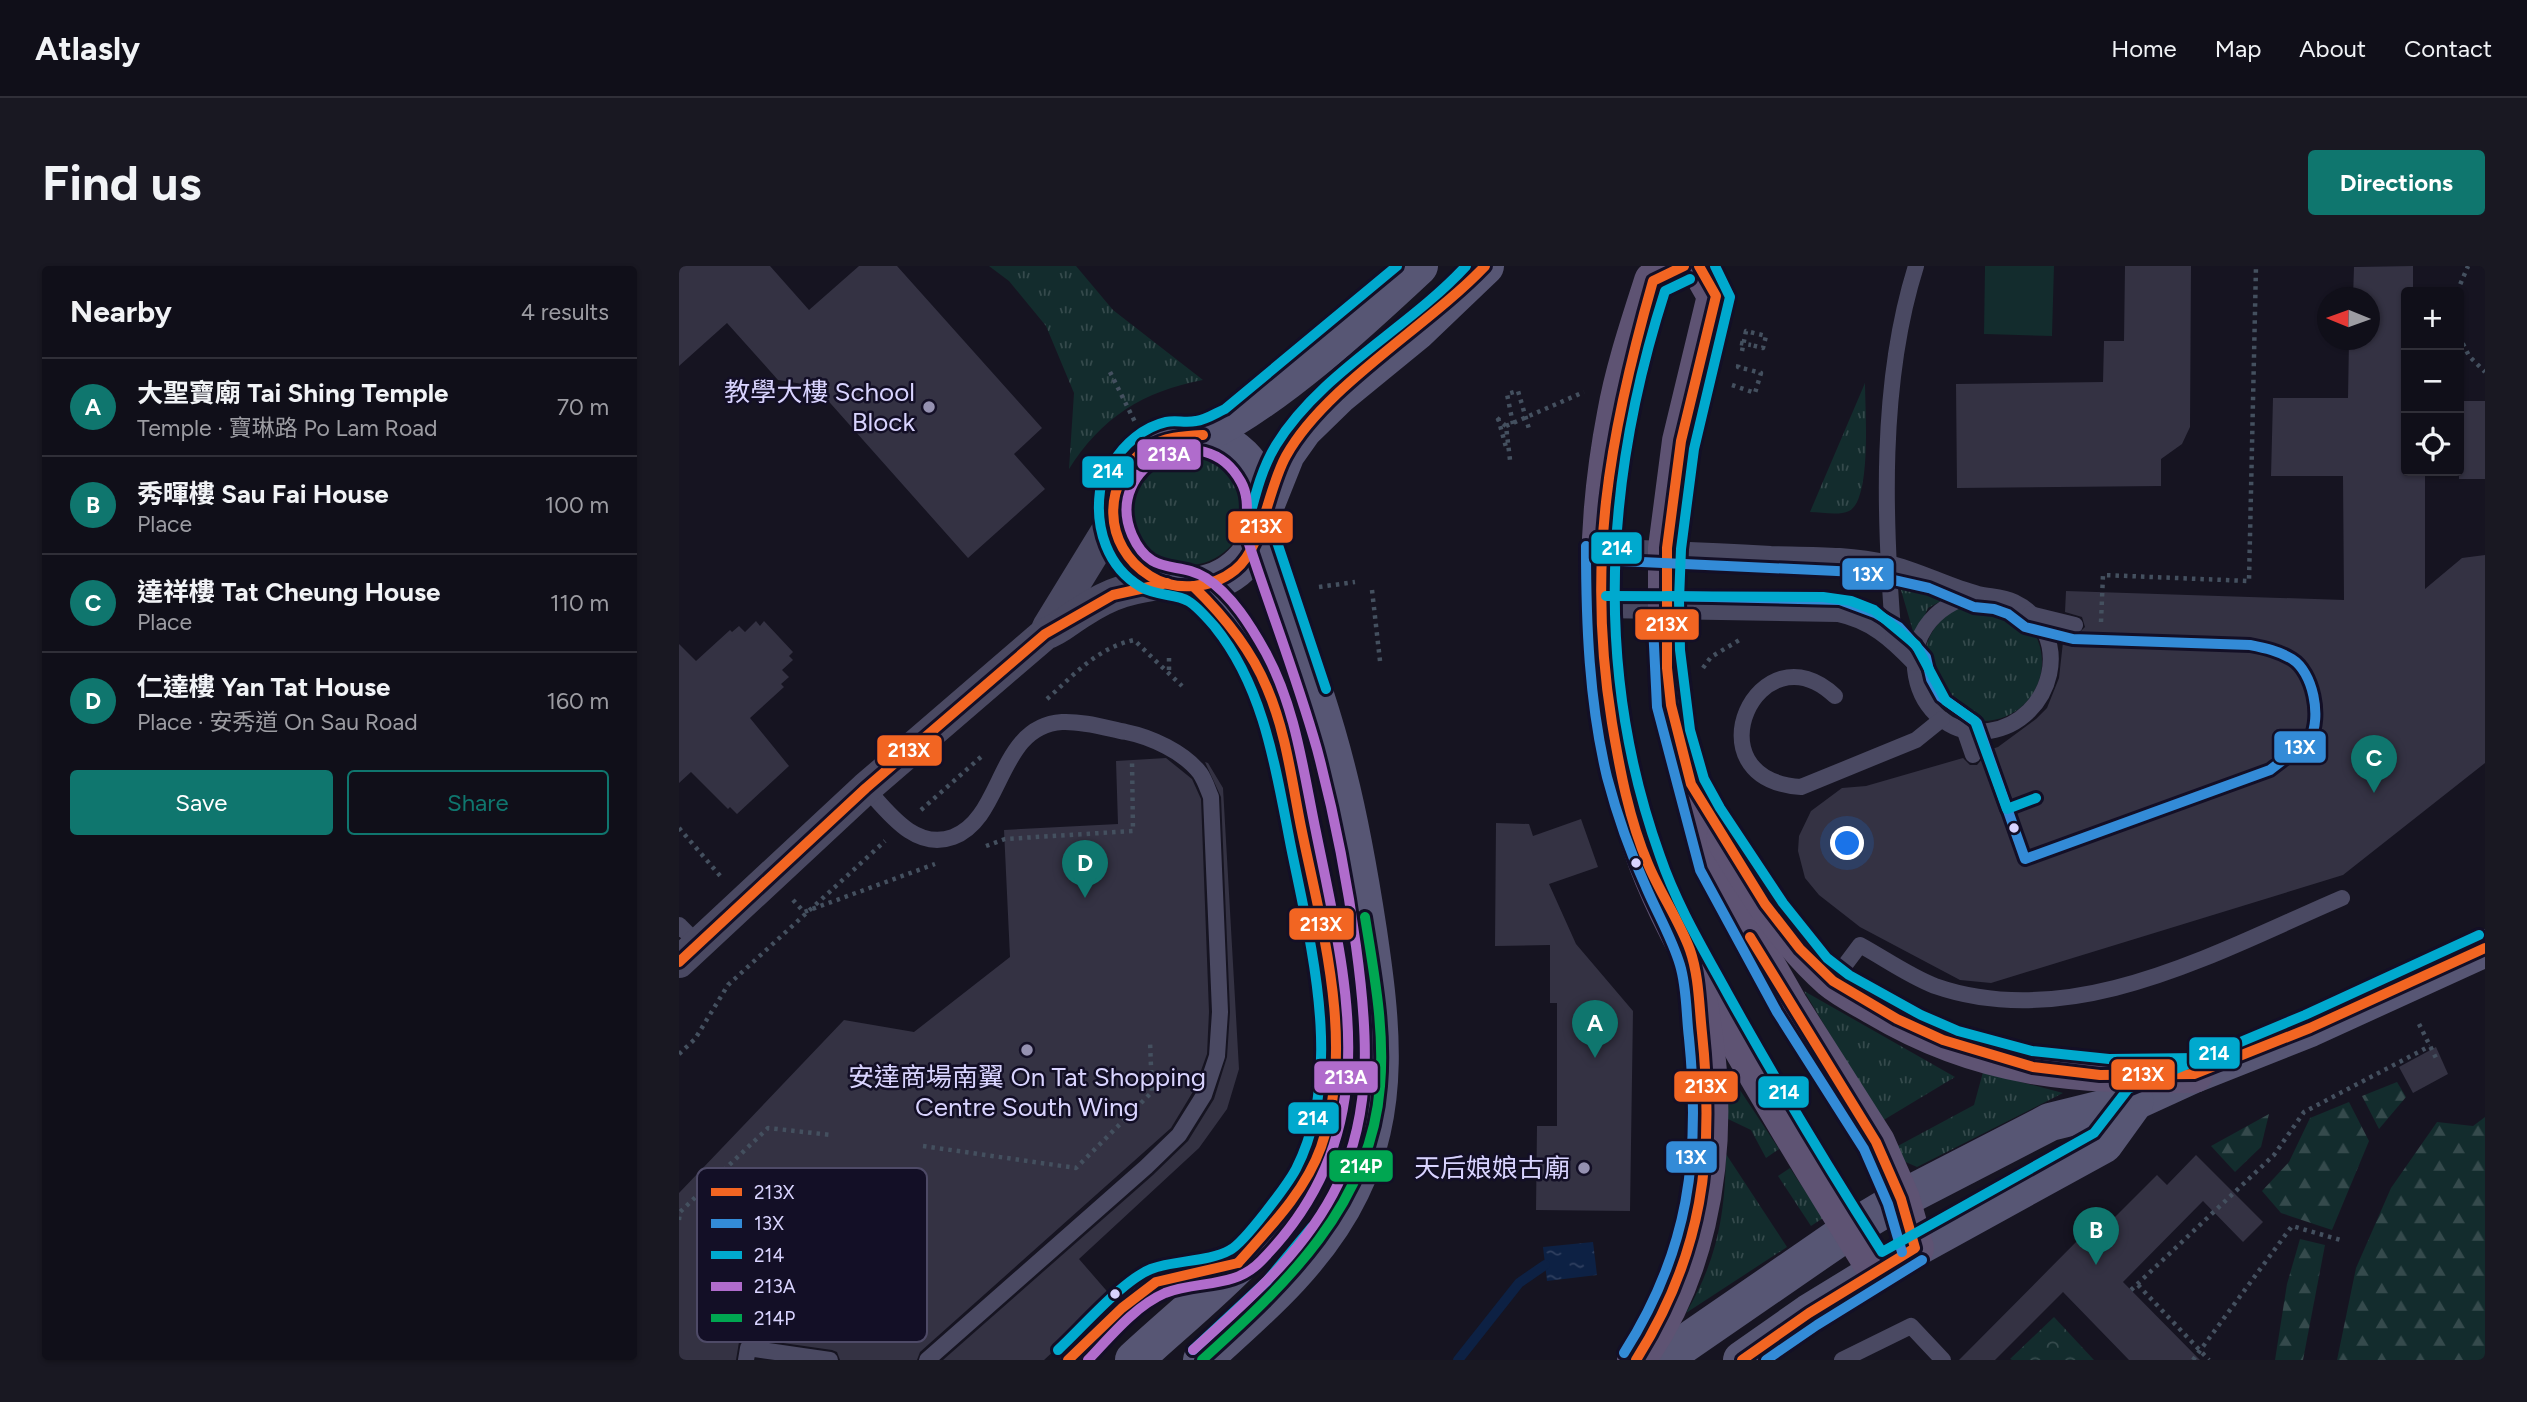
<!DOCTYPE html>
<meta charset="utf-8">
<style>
body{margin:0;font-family:Figtree,"Noto Sans TC",sans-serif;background:#191822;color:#f1f3f6}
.controls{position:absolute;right:21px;top:21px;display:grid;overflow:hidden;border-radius:7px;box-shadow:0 2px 5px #0004}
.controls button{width:63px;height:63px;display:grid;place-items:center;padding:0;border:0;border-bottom:2px solid #302f38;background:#100f19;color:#f1f3f6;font:35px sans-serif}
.compass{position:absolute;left:1638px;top:21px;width:63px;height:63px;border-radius:50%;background:#100f19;box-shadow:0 2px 5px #0004;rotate:271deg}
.you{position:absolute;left:1169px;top:578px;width:24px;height:24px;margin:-18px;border:5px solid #fff;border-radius:50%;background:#1a73e8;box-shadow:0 0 0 10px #1a73e833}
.badge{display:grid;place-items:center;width:46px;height:46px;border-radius:50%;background:#0f766e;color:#fff;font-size:23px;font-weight:700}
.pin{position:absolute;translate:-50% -58px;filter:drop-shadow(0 2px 4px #0008)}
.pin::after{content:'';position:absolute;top:37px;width:24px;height:21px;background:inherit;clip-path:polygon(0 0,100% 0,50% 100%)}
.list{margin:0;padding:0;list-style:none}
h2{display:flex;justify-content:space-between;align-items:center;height:91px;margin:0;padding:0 28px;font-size:30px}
h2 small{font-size:23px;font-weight:400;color:#9c9ca2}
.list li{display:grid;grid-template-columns:46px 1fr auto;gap:21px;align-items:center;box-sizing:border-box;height:98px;padding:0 28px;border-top:2px solid #302f38}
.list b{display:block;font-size:26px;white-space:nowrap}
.list p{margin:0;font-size:23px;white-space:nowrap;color:#9c9ca2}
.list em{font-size:23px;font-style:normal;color:#9c9ca2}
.actions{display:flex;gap:14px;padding:21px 28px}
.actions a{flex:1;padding:16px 0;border:2px solid #0f766e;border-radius:7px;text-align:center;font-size:24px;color:#0f766e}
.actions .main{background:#0f766e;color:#fff}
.icon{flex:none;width:38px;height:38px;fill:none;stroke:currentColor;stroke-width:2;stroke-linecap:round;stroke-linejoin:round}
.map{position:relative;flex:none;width:1806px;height:1094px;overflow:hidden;border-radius:7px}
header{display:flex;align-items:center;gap:42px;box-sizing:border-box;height:98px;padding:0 35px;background:#100f19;border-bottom:2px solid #302f38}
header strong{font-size:33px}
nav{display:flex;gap:38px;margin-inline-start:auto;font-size:24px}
.intro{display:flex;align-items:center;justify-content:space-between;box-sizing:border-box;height:168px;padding:0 42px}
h1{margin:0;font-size:49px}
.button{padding:18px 32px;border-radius:7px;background:#0f766e;color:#fff;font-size:24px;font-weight:700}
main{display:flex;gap:42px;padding:0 42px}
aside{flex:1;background:#100f19;border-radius:7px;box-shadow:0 2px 5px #0004}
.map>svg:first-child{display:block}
.grass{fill:url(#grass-tufts)}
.forest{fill:url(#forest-firs)}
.park{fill:url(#park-crowns)}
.garden{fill:#132c2d}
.water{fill:url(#water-ripples)}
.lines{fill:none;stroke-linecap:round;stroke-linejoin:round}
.stream{stroke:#0d2144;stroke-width:10}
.building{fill:#343243}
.path{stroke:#44505f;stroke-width:4.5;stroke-dasharray:3.5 5;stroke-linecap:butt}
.service{stroke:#4a4962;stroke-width:16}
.minor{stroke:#4a4962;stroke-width:32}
.secondary{stroke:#575674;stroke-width:38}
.primary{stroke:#5e5373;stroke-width:38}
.path-bridge{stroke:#44505f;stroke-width:4.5;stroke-dasharray:3.5 5;stroke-linecap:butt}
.bus-1-casing{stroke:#130f26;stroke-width:16}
.bus-2-casing{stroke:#130f26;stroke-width:16}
.bus-3-casing{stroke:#130f26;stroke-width:16}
.bus-4-casing{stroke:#130f26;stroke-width:16}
.bus-5-casing{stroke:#130f26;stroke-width:16}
.bus-1{stroke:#f26522;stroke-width:10}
.bus-2{stroke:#338bd7;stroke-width:10}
.bus-3{stroke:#00a9ce;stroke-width:10}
.bus-4{stroke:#b06ccc;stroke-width:10}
.bus-5{stroke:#00a651;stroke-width:10}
.poi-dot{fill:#9591b1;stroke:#130f26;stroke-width:2.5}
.bus-dot{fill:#d9d4ff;stroke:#130f26;stroke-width:2.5}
.labels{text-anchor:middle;stroke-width:5;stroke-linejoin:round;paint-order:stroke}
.poi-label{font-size:26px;fill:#d9d4ff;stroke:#130f26;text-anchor:end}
.key{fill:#130f26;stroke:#4e4a67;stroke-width:2}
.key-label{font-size:19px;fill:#d9d4ff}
.line-badge{stroke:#130f26;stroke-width:2.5}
.badge-label{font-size:19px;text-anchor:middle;font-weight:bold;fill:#fff}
</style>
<header>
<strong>Atlasly</strong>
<nav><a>Home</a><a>Map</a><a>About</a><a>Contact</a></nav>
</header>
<div class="intro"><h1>Find us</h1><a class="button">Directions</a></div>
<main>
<aside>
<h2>Nearby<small>4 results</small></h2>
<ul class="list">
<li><span class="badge">A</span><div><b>大聖寶廟 Tai Shing Temple</b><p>Temple · 寶琳路 Po Lam Road</p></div><em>70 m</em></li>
<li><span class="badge">B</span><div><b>秀暉樓 Sau Fai House</b><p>Place</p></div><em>100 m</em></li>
<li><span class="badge">C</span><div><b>達祥樓 Tat Cheung House</b><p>Place</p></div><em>110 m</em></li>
<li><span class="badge">D</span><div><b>仁達樓 Yan Tat House</b><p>Place · 安秀道 On Sau Road</p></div><em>160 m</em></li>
</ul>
<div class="actions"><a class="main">Save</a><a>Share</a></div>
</aside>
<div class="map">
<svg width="1806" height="1094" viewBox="0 0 1806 1094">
<defs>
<pattern id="grass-tufts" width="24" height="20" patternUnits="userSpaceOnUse" patternTransform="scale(1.75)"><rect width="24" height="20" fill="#132c2d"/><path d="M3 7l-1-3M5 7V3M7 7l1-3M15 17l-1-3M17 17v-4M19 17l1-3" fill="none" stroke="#354a4c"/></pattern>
<pattern id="forest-firs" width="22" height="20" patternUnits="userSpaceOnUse" patternTransform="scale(1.75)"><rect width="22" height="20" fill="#132c2d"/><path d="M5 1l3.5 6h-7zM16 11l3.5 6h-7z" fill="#354a4c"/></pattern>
<pattern id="park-crowns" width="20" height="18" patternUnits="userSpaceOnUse" patternTransform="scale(1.75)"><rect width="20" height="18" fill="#132c2d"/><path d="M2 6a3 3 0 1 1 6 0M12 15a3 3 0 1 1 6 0" fill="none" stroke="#354a4c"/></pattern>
<pattern id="water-ripples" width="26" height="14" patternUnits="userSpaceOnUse" patternTransform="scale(1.75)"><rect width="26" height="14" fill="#0d2144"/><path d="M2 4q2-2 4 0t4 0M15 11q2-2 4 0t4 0" fill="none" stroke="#304060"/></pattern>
</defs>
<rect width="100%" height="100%" fill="#161421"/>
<!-- grass -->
<g class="grass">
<path d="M310 0H397L434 44 524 114C464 125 422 152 390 203L395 127 367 60 330 15Z"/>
<path d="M1186 117C1186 142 1193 234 1170 245 1159 250 1143 246 1131 246Z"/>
<circle cx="509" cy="242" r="57"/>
<polygon points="1217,307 1277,327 1249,342 1236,372"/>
<circle cx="1304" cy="396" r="59"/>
<polygon points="1125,725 1276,811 1203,855"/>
<polygon points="1047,803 1100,883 1087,892 1072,864 1049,853"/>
<polygon points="1304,806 1384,827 1238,901 1222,894 1215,882 1295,839"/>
<path d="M1047 888 1108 981 1007 1047C1038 994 1046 950 1047 888Z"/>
<polygon points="1111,902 1144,952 1132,960 1099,910"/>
</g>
<!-- forest -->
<g class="forest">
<polygon points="1718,816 1727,831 1700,863 1683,830"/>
<polygon points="1670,836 1690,875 1653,964 1602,947 1583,925 1610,896 1631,852"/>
<polygon points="1590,848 1582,881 1556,906 1532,880"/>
<polygon points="1806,851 1806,1094 1658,1094 1677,1002 1712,922 1758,856 1794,860"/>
<polygon points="1621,973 1646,979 1624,1094 1596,1094 1608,1018"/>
</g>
<!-- park -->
<polygon class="park" points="1375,1051 1415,1094 1333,1094 1331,1093"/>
<!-- garden -->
<polygon class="garden" points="1306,0 1375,0 1373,70 1305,68"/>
<!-- water -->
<polygon class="water" points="914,976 918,1009 868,1015 864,981"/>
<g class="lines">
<!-- stream -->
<polyline class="stream" points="779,1094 840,1017 866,999"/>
</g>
<!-- building -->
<g class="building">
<polygon points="0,0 91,0 130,44 180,0 218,0 363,162 335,188 366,223 289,292 136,120 99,114 48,57 0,100"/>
<polygon points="1446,0 1512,0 1511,161 1503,178 1482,193 1482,220 1278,222 1277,118 1424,116 1425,75 1445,75"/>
<polygon points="1734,0 1734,26 1727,26 1727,205 1746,205 1746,323 1783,292 1806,289 1806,497 1664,609 1312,717 1281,714 1181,661 1140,629 1126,612 1119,585 1120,570 1132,545 1163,522 1187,520 1284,492 1291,499 1298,499 1304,492 1304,486 1319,481 1357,453 1368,442 1380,412 1385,367 1398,369 1406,361 1403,351 1386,346 1387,325 1665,334 1664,210 1592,210 1594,132 1669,132 1670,74 1690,74 1690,32 1674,32 1675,1"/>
<rect x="1780" y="135" width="26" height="78"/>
<polygon points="77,355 81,360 85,355 114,386 110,390 114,394 103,404 110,411 102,418 105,421 71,452 110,500 58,548 51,541 49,543 12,506 0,517 0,378 17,395 51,364 53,366 60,360 66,366"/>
<polygon points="487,492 513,513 522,533 530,746 528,788 515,824 492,862 241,1086 238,1094 161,1094 158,1086 153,1084 70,1072 60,1076 57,1094 0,1094 0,927 165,754 235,766 331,691 325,564 439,558 437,495"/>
<polygon points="526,496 529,497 544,522 560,803 548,843 520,882 400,993 433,1031 365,1094 264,1094 474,909 509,875 535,833 548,791 551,746 542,531"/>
<polygon points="902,553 919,601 870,618 897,678 954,745 951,945 857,944 858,860 878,860 878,737 871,737 871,679 816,680 817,557 850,558 854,570"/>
<polygon points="1757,781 1769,808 1734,827 1720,801"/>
<polygon points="1517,889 1584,956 1564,976 1524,935 1444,1016 1521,1094 1450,1094 1384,1026 1316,1094 1280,1094 1401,972 1408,979 1478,909 1488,919"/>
</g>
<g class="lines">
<!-- path -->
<g class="path">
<polyline points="1778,26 1789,0"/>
<polyline points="1780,70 1790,90 1806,106"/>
<polyline points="1061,77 1072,79"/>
<polyline points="431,106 456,156"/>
<polyline points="1053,119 1076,127 1082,107 1059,101 1060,96"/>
<polyline points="818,152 827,160 831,194"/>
<polyline points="819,152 827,181"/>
<polyline points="834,158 828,128 839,125 844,142"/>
<polyline points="827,160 905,126"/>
<polyline points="640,321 676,316"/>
<polyline points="693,324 701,395"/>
<polyline points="1422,356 1424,309 1570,315 1577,0"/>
<polyline points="1024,402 1032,391 1062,373"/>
<polyline points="490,404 490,389"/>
<path d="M368 433C396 408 418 382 455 374L503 420"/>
<polyline points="242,544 303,490"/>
<polyline points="0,562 43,612"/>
<polyline points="307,580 326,573 454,565 453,494"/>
<polyline points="114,634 125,646 256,598"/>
<polyline points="1740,758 1759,796"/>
<polyline points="0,788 16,773 49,719 206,575"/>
<polyline points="244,880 397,902 473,826 471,775"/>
<polyline points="0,954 1,946 89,862 152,869"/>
<polyline points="1459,1019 1530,1094"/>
<polyline points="1452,1024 1595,889 1625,846 1751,780"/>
<polyline points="1514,1094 1613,960 1665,975"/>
</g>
<!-- service -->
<g class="service">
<path d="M922 281C979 282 1036 285 1092 288 1131 289 1171 288 1209 297 1240 304 1268 320 1299 328 1311 331 1323 330 1335 336 1397 366 1375 455 1310 465 1233 477 1196 352 1299 328"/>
<path d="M922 344 1159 348C1192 355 1212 373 1235 397"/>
<polyline points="1351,348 1396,359"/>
<path d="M1215 376C1205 255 1200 117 1237 0"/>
<path d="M1156 430C1080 358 1008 513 1122 521L1237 474 1263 453"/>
<polyline points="1285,463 1294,489"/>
<path d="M187 522C209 546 236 585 274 571 325 552 318 460 383 456 404 455 427 462 447 466 472 471 505 486 521 507 526 514 529 524 532 531L541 746 538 790 525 829 500 869 467 901 248 1094"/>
<polyline points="0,659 19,678"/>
<path d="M1154 715 1181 679C1205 692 1230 710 1256 720 1394 768 1539 685 1663 632"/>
<polyline points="67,1094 69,1082 151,1094"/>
<polyline points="389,1094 443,1042 477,1016 547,1000"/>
<polyline points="1163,1094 1232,1060 1264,1094"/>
</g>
<!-- minor -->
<g class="minor">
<polyline points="369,361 434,255"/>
<path d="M0 696 187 522 366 368C381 363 390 353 404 345 433 326 453 321 488 317"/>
</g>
<!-- secondary -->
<g class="secondary">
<circle cx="509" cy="244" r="76"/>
<path d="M524 169C598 132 679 57 740 0"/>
<polyline points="585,243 607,188 624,164 661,128 738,65 806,0"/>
<path d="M455 1094C513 1040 593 980 629 908 678 814 650 704 631 606 621 555 611 505 599 455L588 421 547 352 514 320"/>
<path d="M523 1094C579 1044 639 993 672 924 713 841 702 754 689 665 681 613 672 560 659 509 639 427 607 348 581 268"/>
<polyline points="982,1094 1172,963 1222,933 1371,856 1456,835 1515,808 1631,762 1806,682"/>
<polyline points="1063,1094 1130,1047 1236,982 1425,878 1456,835"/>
</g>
<!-- primary -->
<g class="primary">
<path d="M1005 0 974 15C960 59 945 103 937 148 909 293 916 457 968 596 986 644 1012 690 1037 735 1087 827 1142 916 1198 1005"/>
<polyline points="1020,0 1037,30 1002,175 988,282 988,402 992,439 1034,599 1060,651 1110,739 1197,876 1222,933 1236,982"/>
<path d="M1046 573C1076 623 1108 674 1152 713 1165 724 1182 732 1197 741 1303 804 1395 809 1515 808"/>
<path d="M957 1094C1016 1014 1036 905 1029 807 1027 777 1021 746 1017 716"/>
</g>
<!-- path-bridge -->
<g class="path-bridge">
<polyline points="1063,85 1067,65 1087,70 1084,82 1072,79"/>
<polyline points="844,142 850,163"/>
</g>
<defs>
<g id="bus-1">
<polyline points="1020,0 1037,30 1002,175 988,282 988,402 992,439 1012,518 1086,638 1121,683 1154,715 1218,753 1264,774 1354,801 1421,809 1515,808 1631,762 1806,682"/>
<path d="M524 169C505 170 485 171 468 182 422 215 423 280 471 310 496 326 532 323 556 304 584 282 588 224 607 190 646 120 748 61 806 0"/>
<path d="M514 320C544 349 572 383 588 422 607 466 613 516 622 561 643 663 677 779 642 881 626 926 590 962 559 997"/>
<polyline points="0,696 187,522 366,368 434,329 488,317"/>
<polyline points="389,1094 443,1042 477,1016 559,997"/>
<path d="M957 1094C1024 988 1036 890 1023 767 1020 739 1020 710 1011 684 1000 654 981 627 969 598 950 553 941 505 933 457 907 297 930 169 974 15L1005 0"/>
<polyline points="1063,1094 1130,1047 1236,982 1222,933 1197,876 1071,671"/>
</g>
<g id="bus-2">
<path d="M907 280C907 357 910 436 928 511 938 549 951 586 967 621 978 647 993 672 1001 699 1008 722 1007 748 1010 772 1022 891 1010 985 945 1087"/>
<path d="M920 294 1179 306 1250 322 1295 341 1315 343 1329 348 1346 361 1394 373 1571 379C1586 382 1600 385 1613 393 1634 406 1643 451 1631 473L1591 504 1346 593 1298 457 1262 431 1252 413 1247 391 1220 361 1196 347 1161 334 988 330"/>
<polyline points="974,359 978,441 1021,604 1098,746 1185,883 1209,938 1223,986"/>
<polyline points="1087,1094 1138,1059 1243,994"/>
</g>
<g id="bus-3">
<polyline points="1036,0 1051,31 1015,183 1002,283 1000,334 1001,384 1011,464 1025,513 1041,542 1104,637 1148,692 1170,709 1242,749 1279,765 1353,785 1430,793 1520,792"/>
<path d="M1011 13 986 25C926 212 914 403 981 590 998 640 1026 686 1051 732 1099 818 1150 903 1203 986L1415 867 1449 823 1626 749 1800 669"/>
<polyline points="594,264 647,423"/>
<path d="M567 265C575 235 581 205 597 179 641 107 730 62 787 0"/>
<polyline points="927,330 1144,331 1172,335 1195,344 1237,379 1267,435 1296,455 1328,543 1357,532"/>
<path d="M379 1084C403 1062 444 1014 472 1003 495 994 530 996 551 984 565 977 609 918 617 903 666 807 632 680 612 581 597 505 586 423 536 361 529 353 518 340 509 335 498 328 477 330 462 321 428 301 416 262 421 225 422 215 430 205 434 197 445 178 465 161 487 156 496 154 507 157 517 155 527 154 537 147 546 143L718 0"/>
<polyline points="514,1084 588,1015 633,961"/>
</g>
<path id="bus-4" d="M409 1094C431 1071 456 1040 486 1027 520 1014 555 1023 582 995 709 866 669 724 637 566 624 504 617 443 587 387 572 360 553 329 527 312 499 294 472 312 453 269 423 199 525 148 562 216 572 234 566 253 568 272 591 343 618 412 638 483 655 547 668 613 677 680 688 760 695 843 659 918 627 985 568 1035 514 1084"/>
<path id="bus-5" d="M523 1094C606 1019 692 939 701 820 706 764 695 707 686 651"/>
</defs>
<!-- bus-1 casing -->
<use href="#bus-1" class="bus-1-casing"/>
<!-- bus-2 casing -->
<use href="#bus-2" class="bus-2-casing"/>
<!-- bus-3 casing -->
<use href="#bus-3" class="bus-3-casing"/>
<!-- bus-4 casing -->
<use href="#bus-4" class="bus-4-casing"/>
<!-- bus-5 casing -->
<use href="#bus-5" class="bus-5-casing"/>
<!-- bus-1 -->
<use href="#bus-1" class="bus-1"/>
<!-- bus-2 -->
<use href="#bus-2" class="bus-2"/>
<!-- bus-3 -->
<use href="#bus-3" class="bus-3"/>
<!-- bus-4 -->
<use href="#bus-4" class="bus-4"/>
<!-- bus-5 -->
<use href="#bus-5" class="bus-5"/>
</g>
<!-- markers -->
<g class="poi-dot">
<circle cx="250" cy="141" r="7"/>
<circle cx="348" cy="784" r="7"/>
<circle cx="905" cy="902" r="7"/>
</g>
<g class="bus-dot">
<circle cx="1335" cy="562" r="6"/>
<circle cx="957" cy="597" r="6"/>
<circle cx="436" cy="1028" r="6"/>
</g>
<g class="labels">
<!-- poi labels -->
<g class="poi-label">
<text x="236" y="135">教學大樓 School<tspan x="236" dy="30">Block</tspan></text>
<text x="348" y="820" text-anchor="middle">安達商場南翼 On Tat Shopping<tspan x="348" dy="30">Centre South Wing</tspan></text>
<text x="891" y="911">天后娘娘古廟</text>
</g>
</g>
<!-- legend -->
<rect x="18" y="902" width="230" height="174" rx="10" class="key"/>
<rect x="32" y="922" width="31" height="8" fill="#f26522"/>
<rect x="32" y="953" width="31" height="9" fill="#338bd7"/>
<rect x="32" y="985" width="31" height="8" fill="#00a9ce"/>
<rect x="32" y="1016" width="31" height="9" fill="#b06ccc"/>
<rect x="32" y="1048" width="31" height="8" fill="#00a651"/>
<g class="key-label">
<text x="75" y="933">213X</text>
<text x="75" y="964">13X</text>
<text x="75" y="996">214</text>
<text x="75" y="1027">213A</text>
<text x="75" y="1059">214P</text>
</g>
<g class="line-badge">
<rect x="457" y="172" width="66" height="33" rx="7" fill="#b06ccc"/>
<rect x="402" y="189" width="54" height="34" rx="7" fill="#00a9ce"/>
<rect x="548" y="244" width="67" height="34" rx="7" fill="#f26522"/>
<rect x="911" y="265" width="53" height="34" rx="7" fill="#00a9ce"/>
<rect x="1162" y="291" width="54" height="34" rx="7" fill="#338bd7"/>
<rect x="955" y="342" width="66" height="33" rx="7" fill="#f26522"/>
<rect x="1594" y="464" width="54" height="34" rx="7" fill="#338bd7"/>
<rect x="197" y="468" width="67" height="33" rx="7" fill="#f26522"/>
<rect x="609" y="641" width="67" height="34" rx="7" fill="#f26522"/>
<rect x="1509" y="770" width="53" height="34" rx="7" fill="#00a9ce"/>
<rect x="1431" y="792" width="66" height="33" rx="7" fill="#f26522"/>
<rect x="634" y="794" width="66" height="34" rx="7" fill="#b06ccc"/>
<rect x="994" y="804" width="66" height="33" rx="7" fill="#f26522"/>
<rect x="1078" y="809" width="53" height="34" rx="7" fill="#00a9ce"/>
<rect x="608" y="835" width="53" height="34" rx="7" fill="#00a9ce"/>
<rect x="986" y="874" width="53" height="34" rx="7" fill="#338bd7"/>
<rect x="649" y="883" width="66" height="34" rx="7" fill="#00a651"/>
</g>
<g class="badge-label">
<text x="490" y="195">213A</text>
<text x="429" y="212">214</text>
<text x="582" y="267">213X</text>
<text x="938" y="289">214</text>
<text x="1189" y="315">13X</text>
<text x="988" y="365">213X</text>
<text x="1621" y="488">13X</text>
<text x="230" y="491">213X</text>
<text x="642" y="665">213X</text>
<text x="1535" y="794">214</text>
<text x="1464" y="815">213X</text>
<text x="667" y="818">213A</text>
<text x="1027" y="827">213X</text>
<text x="1105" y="833">214</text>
<text x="634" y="859">214</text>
<text x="1012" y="898">13X</text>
<text x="682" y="907">214P</text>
</g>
</svg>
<div class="controls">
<button>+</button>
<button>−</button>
<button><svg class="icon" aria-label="locate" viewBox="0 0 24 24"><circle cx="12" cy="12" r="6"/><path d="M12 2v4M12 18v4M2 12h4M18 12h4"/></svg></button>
</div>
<svg class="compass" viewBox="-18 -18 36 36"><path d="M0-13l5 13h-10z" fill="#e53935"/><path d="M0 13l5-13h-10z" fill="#9c9ca2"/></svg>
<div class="you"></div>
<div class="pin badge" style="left:916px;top:792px">A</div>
<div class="pin badge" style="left:1417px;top:999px">B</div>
<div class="pin badge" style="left:1695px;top:527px">C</div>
<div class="pin badge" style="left:406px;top:632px">D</div>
</div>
</main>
